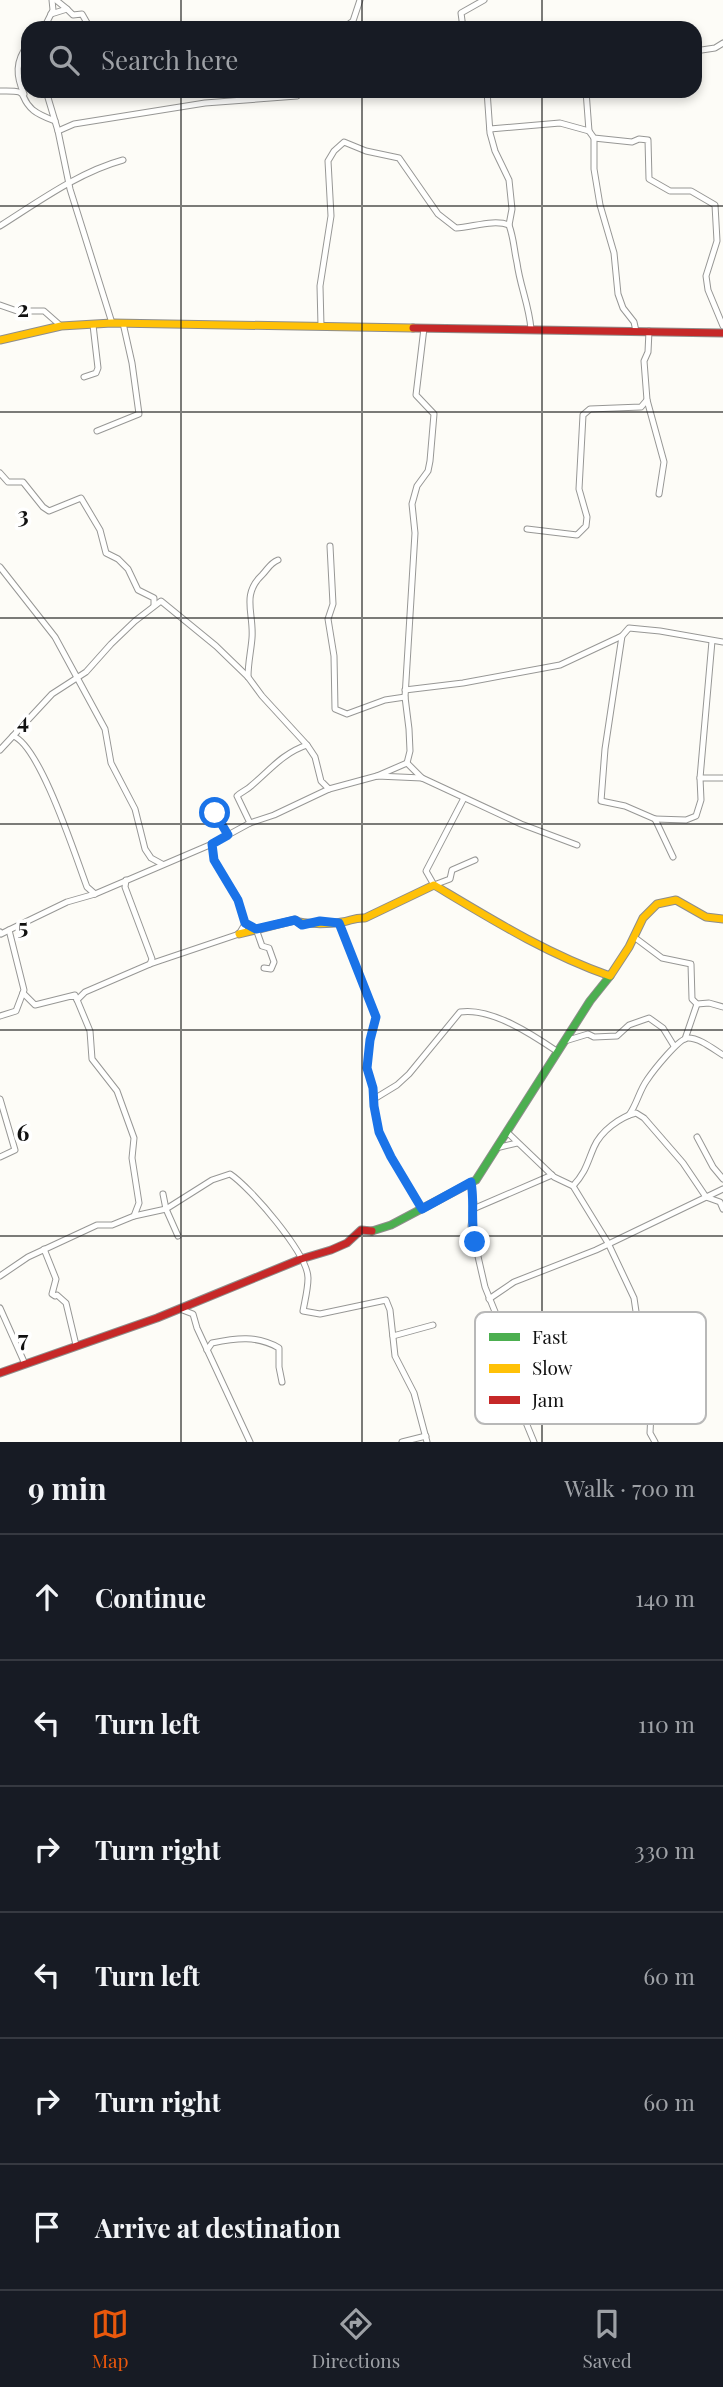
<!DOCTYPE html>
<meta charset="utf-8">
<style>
body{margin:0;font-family:"Playfair Display",serif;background:#20242c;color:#f1f3f6}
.stop{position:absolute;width:21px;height:21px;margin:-16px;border:5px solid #1a73e8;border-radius:50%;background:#fff}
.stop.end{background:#1a73e8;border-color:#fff;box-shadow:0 2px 7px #0008}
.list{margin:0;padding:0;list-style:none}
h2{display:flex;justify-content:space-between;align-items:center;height:91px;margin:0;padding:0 28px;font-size:30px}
h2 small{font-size:23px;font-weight:400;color:#9ea1a6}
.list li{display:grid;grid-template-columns:46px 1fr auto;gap:21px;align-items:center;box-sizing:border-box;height:126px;padding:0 28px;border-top:2px solid #363941}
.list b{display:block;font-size:26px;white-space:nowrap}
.list em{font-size:23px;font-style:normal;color:#9ea1a6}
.icon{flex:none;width:38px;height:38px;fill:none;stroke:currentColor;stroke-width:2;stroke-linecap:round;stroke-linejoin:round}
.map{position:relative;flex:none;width:723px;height:1442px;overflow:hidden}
.search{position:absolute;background:#171b24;box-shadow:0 4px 10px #0003;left:21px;right:21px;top:21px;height:77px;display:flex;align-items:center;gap:18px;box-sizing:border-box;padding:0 24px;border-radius:21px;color:#9ea1a6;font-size:26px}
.sheet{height:847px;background:#171b24}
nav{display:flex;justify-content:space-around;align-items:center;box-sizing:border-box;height:98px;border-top:2px solid #363941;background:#171b24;font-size:19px;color:#9ea1a6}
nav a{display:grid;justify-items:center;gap:4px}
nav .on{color:#ea580c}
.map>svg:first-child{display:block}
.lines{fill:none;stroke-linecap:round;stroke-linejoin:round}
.street-casing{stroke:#979795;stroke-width:7}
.fast-casing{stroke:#8e8d8b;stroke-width:9}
.slow-casing{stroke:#8e8d8b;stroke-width:9}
.jam-casing{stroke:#8e8d8b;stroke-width:9}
.street{stroke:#fffffe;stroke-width:5}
.fast{stroke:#4caf50;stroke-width:7}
.slow{stroke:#ffc107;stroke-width:7}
.jam{stroke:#c62828;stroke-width:7}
.route{stroke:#1a73e8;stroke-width:9}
.grid{fill:none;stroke:#111;stroke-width:2;stroke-opacity:0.55}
.key{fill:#fff;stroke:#b8b8b8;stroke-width:2}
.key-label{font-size:19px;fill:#111}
.grid-label{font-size:23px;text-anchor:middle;font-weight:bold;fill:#111;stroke:#fff;stroke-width:7;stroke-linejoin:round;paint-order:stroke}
</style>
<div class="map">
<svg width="723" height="1442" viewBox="0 0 723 1442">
<rect width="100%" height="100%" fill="#fdfcf7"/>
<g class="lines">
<defs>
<g id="street">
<polyline points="56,0 67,9"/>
<polyline points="51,14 67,9 73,15 82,14 90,28"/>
<polyline points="44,28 53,10 52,0"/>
<polyline points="343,28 353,21 360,0"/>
<polyline points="463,28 461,13 484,0"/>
<polyline points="695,51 715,48 723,43"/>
<path d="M0 91C33 90 16 95 33 110 39 115 47 118 55 121"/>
<polyline points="46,91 58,131 70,189 112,323"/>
<polyline points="487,91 490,133 495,151 509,180 512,209 509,225"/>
<polyline points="586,91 589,131 594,138 632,142 639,139 648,140 649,179 670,191 691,191 715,205 717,241 706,276 708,290 723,326"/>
<path d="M24 94C16 76 15 61 28 45"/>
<polyline points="490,129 560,123 589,131"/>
<polyline points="58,131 74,124 205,103 297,96 303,91"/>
<polyline points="594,138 594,169 600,205 614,253 618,294 623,308 634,322 636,331"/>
<path d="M0 226C38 202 79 172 123 160"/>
<polyline points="0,305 17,311 44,311 61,326"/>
<path d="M321 326 320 286 331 216 328 161 334 151 344 142 366 151 399 158 438 214 456 228C473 227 494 219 509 225 514 239 514 250 517 263 520 286 529 305 531 329"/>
<polyline points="84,377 96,373 98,368 93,325"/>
<polyline points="647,400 664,462 659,494"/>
<polyline points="97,431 139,414 132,363 123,323"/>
<polyline points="0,473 8,482 23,482 43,507 49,511 81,498 100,530 106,553 118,559 128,569 138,590 154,598 154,605"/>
<polyline points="527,529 577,535 586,526 587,517 579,489 583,415 590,409 641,407 647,400 644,361 648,352 649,331"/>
<polyline points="330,546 333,604 328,619 334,656 335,709 347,714 385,700 405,697"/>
<polyline points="0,567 55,637 105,729 111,763 135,809 145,849 151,858 162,864"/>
<polyline points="712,641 700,778 723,778"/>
<path d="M248 677C248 663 251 651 252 638 254 613 241 595 262 575 268 569 270 563 278 560"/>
<polyline points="405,690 463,683 560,665 622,636"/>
<polyline points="13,736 52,694 86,672 111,644 135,621 161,601 216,646 248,677 262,696 307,745 315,757 321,781 329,789"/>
<path d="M0 750 13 736C40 745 76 858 87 887L95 894"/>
<polyline points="407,763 422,778"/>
<polyline points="377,776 407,763 410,751 409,729 405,697 415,533 412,504 417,486 428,471 430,461 434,414 416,395 424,328"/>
<polyline points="464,798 426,871 434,885 450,879 452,870 475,860"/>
<polyline points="655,819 686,820 696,816 701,800 700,778"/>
<path d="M250 823 237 796C241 792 247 790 251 786 270 770 283 753 307 745"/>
<polyline points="228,835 250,823 274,815 329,789 377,776 422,778 521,824 577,845"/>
<polyline points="673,857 655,819 625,806 601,801 605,749 622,636 629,628 660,631 723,642"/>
<polyline points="339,923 376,1017 370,1040 367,1068 373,1088 374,1106 379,1132 391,1157 422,1209"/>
<polyline points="245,924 256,929 262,946 269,948 274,962 271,969 264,968"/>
<polyline points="0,932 1,934 9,930"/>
<polyline points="634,937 662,958 691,964 692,999 697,1004 709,1003 723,1007"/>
<polyline points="150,964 239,934 245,924 238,899 214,860 212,844"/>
<polyline points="77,1000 85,992 150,964 152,959 125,887 126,880"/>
<polyline points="0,1016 16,1011 24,990 9,930 67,902 95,894 212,844 228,835 215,813"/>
<polyline points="685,1039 697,1004"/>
<polyline points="565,1041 588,1034 594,1037 617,1036 629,1025 649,1018 663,1028 674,1046"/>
<polyline points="0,1099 15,1150 0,1157"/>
<path d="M374 1099 397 1085 409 1074 460 1012C491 1007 533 1035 558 1052"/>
<path d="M629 1115C637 1104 639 1091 647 1080 653 1071 679 1038 688 1038 700 1038 713 1049 723 1055"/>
<polyline points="507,1132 554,1177 573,1186 608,1243 634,1298 651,1413 650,1433 655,1442"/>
<polyline points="697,1137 713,1167 723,1179"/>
<polyline points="496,1148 517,1143"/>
<polyline points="471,1182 474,1204 471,1226 485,1287 502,1329 513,1391 534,1442"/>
<path d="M573 1186C586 1172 587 1163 594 1147 601 1131 620 1117 636 1113L644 1118 683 1163 706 1197 720 1202 723 1209"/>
<polyline points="163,1194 166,1209 178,1236"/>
<polyline points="473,1209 552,1175"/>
<path d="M134 1216 166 1209 212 1180 230 1174C250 1187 308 1254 308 1278 308 1289 305 1300 303 1311L320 1314 386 1300 390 1310 395 1356 414 1393 427 1442"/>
<polyline points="44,1249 56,1279 52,1294 55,1296 57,1295 66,1303 76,1345"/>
<polyline points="0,1276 28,1257 97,1225 112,1225 134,1216 139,1203 132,1158 134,1138 117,1091 92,1059 90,1031 75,995 35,1005 23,993"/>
<polyline points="489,1299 514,1282 596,1250 723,1189"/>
<polyline points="0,1308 25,1364"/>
<polyline points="180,1309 193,1314 197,1328 250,1442"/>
<polyline points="393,1336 433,1325"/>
<path d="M207 1350 212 1343C236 1338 257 1335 279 1348V1367L282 1382"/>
<polyline points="402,1442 426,1436"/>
</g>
<polyline id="fast" points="372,1231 391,1225 476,1180 590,1001 610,976"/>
<g id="slow">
<polyline points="0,340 61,326 112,323 413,328"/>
<path d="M239 934 295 920C302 925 331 924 342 922 350 921 356 917 365 918L434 885C491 919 547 954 610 976L629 947 643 918 657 904 676 900 706 917 723 919"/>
</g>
<g id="jam">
<polyline points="413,328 723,333"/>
<polyline points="0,1373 157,1318 301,1259 331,1250 347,1243 361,1230 372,1231"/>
</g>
</defs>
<!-- street casing -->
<use href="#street" class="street-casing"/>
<!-- fast casing -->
<use href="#fast" class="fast-casing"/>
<!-- slow casing -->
<use href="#slow" class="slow-casing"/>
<!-- jam casing -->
<use href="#jam" class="jam-casing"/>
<!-- street -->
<use href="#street" class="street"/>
<!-- fast -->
<use href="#fast" class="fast"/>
<!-- slow -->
<use href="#slow" class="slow"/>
<!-- jam -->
<use href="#jam" class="jam"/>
</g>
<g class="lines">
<!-- route -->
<path class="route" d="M215 813 228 835 212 844 214 860 238 900 245 923 256 929 295 920 302 925 320 921 339 923 376 1017 370 1040 367 1068 373 1088 374 1106 379 1132 391 1157 422 1209 471 1182C475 1203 470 1221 475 1242"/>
</g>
<!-- grid -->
<path class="grid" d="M181 0V28M362 0V28M542 0V28M181 91V1442M362 91V1442M542 91V1442M0 206H723M0 412H723M0 618H723M0 824H723M0 1030H723M0 1236H723"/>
<!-- legend -->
<rect x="475" y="1312" width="231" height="112" rx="10" class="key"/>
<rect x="489" y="1333" width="31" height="8" fill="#4caf50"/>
<rect x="489" y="1364" width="31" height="9" fill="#ffc107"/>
<rect x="489" y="1396" width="31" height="8" fill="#c62828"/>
<g class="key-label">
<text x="532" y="1344">Fast</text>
<text x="532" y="1375">Slow</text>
<text x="532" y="1407">Jam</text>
</g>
<g class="grid-label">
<text x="23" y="317">2</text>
<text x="23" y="523">3</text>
<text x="23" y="729">4</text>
<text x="23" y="935">5</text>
<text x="23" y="1141">6</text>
<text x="23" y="1347">7</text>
</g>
</svg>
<div class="stop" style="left:215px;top:813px"></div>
<div class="stop end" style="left:475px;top:1242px"></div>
<div class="search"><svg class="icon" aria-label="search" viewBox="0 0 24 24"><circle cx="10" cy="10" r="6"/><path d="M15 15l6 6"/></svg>Search here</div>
</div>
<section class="sheet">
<h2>9 min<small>Walk · 700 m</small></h2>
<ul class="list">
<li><svg class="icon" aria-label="ahead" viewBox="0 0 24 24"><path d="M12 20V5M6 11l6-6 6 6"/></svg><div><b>Continue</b></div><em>140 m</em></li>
<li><svg class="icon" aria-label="left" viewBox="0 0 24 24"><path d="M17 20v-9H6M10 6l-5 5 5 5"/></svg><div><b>Turn left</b></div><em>110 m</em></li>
<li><svg class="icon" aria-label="right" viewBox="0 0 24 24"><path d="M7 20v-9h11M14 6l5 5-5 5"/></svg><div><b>Turn right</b></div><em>330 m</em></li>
<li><svg class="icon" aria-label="left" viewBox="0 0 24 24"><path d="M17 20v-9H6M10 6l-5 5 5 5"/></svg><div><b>Turn left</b></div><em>60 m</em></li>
<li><svg class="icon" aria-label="right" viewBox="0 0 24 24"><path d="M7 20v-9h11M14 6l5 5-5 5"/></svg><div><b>Turn right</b></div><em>60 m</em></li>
<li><svg class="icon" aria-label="arrive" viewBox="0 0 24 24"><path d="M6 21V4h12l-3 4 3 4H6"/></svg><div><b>Arrive at destination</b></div></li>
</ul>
</section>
<nav>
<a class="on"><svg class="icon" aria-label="map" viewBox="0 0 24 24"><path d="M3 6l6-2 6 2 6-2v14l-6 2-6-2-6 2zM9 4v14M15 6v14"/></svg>Map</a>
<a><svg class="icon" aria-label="directions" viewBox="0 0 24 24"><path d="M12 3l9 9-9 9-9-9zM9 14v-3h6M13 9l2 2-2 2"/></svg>Directions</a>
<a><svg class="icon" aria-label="saved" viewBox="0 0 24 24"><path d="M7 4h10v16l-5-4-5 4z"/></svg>Saved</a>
</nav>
